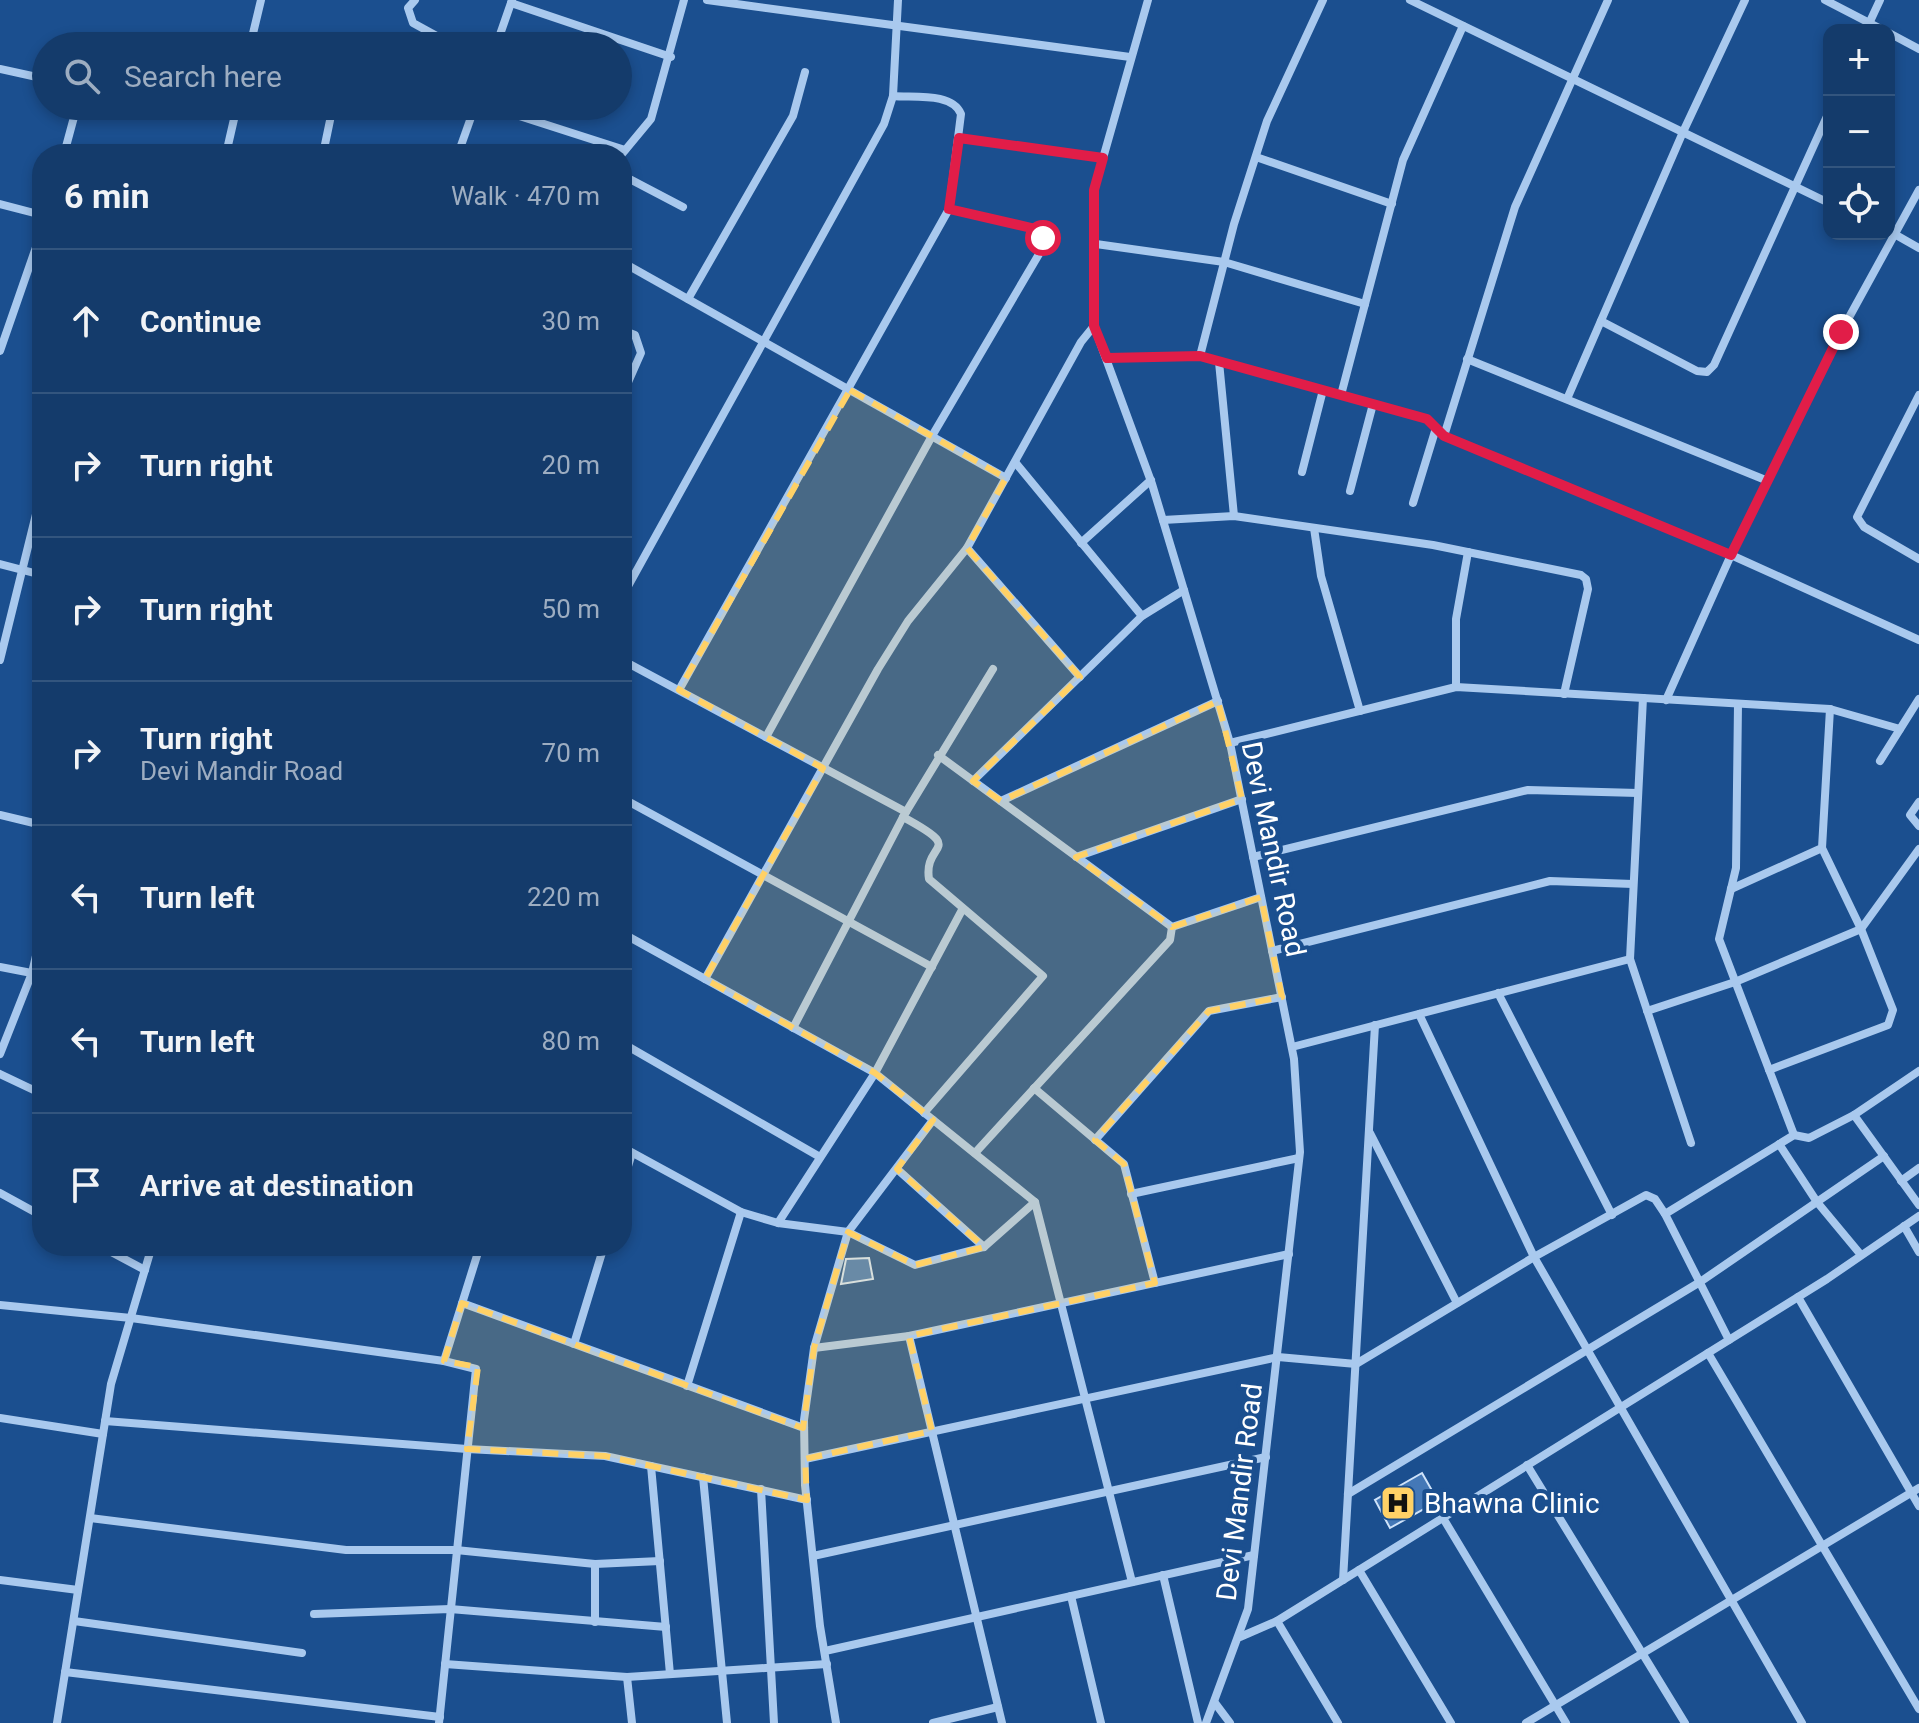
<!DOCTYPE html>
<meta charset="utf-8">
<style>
body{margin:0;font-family:Roboto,sans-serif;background:#214673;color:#f1f3f6}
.controls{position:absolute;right:24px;top:24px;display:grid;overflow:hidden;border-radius:16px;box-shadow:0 4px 12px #0003}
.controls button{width:72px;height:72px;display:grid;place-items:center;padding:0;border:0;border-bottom:2px solid #33557e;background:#143b6b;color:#f1f3f6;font:40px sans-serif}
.stop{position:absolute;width:24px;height:24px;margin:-18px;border:6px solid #e11d48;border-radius:50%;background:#fff}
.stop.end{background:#e11d48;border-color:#fff;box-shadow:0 2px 8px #0008}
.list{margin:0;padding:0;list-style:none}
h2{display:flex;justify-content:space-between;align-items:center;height:104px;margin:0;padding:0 32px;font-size:34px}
h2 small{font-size:26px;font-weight:400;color:#9dadc1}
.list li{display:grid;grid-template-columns:52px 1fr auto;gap:24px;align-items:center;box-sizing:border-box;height:144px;padding:0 32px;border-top:2px solid #33557e}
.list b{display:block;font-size:30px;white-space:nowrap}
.list p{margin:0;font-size:26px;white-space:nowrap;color:#9dadc1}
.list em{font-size:26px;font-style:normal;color:#9dadc1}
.icon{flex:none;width:44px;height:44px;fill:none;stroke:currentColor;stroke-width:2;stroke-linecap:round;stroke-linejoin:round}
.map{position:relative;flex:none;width:1919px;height:1723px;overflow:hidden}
.search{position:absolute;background:#143b6b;box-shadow:0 4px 12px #0003;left:32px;top:32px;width:600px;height:88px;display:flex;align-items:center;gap:20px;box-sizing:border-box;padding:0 28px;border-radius:44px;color:#9dadc1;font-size:30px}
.panel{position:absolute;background:#143b6b;box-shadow:0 4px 12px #0003;left:32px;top:144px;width:600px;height:1112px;border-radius:32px}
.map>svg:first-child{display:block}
.building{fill:#4478b7;stroke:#cfe3fa;stroke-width:2}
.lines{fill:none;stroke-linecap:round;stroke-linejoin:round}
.minor{stroke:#a9c9ee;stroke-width:8}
.route{stroke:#e11d48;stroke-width:10}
.marked{fill:#ffd166;fill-opacity:0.2;stroke:#ffd166;stroke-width:6;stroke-dasharray:16 10;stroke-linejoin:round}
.labels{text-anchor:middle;stroke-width:8;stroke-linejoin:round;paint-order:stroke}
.street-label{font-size:28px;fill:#fff;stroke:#1b4f8f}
.poi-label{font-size:28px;fill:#fff;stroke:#1b4f8f;text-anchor:start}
</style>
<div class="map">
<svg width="1919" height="1723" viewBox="0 0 1919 1723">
<rect width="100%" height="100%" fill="#1b4f8f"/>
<!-- building -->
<g class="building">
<polygon points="869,1258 873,1279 841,1284 846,1259"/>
<polygon points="1422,1473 1438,1501 1390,1528 1375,1500"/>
</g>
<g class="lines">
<!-- minor -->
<g class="minor">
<polyline points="415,0 408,8 413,23 455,46"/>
<polyline points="707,0 1130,57"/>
<polyline points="1148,0 1094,190 1094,326 1152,484 1230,743 1294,1059 1300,1152 1248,1609 1206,1723"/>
<polyline points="1410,0 1829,203"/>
<polyline points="1825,0 1883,30"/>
<polyline points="511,3 671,57"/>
<polyline points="1866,30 1880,0"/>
<polyline points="1889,33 1919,49"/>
<polyline points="124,46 134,41 153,46"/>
<polyline points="250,46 261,0"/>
<polyline points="496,46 512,0"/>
<polyline points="0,69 46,79"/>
<polyline points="488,106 625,150"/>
<polyline points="959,138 1103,158"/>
<polyline points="64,154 77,106"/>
<polyline points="226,154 237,106"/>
<polyline points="323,154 333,106"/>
<polyline points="458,154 475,106"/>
<polyline points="622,154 651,119 684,0"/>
<polyline points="1256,157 1392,204"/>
<polyline points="622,175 683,207"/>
<polyline points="0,204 42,215"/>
<polyline points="1889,231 1919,248"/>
<polyline points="1096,244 1224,262 1365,304"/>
<polyline points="622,262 1006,478"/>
<polyline points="688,299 793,116 805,72"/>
<polyline points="1601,321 1697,371 1707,372 1714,365 1829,112"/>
<polyline points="622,330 635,335 641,353 622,396"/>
<polyline points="0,351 42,230"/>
<polyline points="1200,356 1234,224 1267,121 1323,0"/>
<polyline points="1107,358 1200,356 1427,419 1444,436 1731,555 1919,640"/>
<polyline points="1467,359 1768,481"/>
<polyline points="1219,362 1234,516"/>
<polyline points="1341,395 1403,160 1463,26"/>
<polyline points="1919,395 1857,517 1864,527 1919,559"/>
<polyline points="1567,399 1683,132 1745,0"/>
<polyline points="1444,436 1515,207 1608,0"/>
<polyline points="1015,462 1142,616"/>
<polyline points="1302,472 1323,390"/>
<polyline points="1350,491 1373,404"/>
<polyline points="1413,503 1436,428"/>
<polyline points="1163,520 1234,516 1433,545 1581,575 1586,579 1588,589 1564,694"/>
<polyline points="1314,528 1321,576 1360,711"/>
<polyline points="1081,543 1151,480"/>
<polyline points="967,548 1080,677"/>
<polyline points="0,564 42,575"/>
<polyline points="622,597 884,124 893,96 898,0"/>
<polyline points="0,660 42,490"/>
<polyline points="622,660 906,812"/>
<polyline points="1456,687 1456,619 1468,552"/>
<path d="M679 690 949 209 961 114C952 92 913 98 893 96"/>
<polyline points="1643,698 1630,959 1691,1143"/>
<polyline points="1666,700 1731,555 1841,332 1919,190"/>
<polyline points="1738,704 1736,868 1719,939 1794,1135"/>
<polyline points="766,737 932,436 1042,249 1040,230 949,209"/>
<polyline points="1230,743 1456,687 1830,709 1900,729"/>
<polyline points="938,755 1172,927 1261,897"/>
<polyline points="1880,761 1919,699"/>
<polyline points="973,781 1142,616 1184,590"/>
<polyline points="622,798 932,967"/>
<polyline points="1001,801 1218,701"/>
<polyline points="1919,802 1910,815 1919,826"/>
<polyline points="0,815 42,825"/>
<path d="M903 817C968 852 923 841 929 879L1043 976 924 1113"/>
<polyline points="1076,857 1242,799"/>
<polyline points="1253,857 1528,790 1638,793"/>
<polyline points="1731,889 1822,848 1830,709"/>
<polyline points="622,933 875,1073 1035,1202 1132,1582"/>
<polyline points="1272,951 1550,881 1633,884"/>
<polyline points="0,967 42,975"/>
<polyline points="705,979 878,669 908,621 967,548 1081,342 1094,326"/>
<polyline points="1498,993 1612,1215"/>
<polyline points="1647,1011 1735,982 1861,929 1919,849"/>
<polyline points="1419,1014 1534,1257 1802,1723"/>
<polyline points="793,1028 903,817 993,669"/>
<polyline points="622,1043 820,1157"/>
<polyline points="1292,1047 1630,959"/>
<polyline points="0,1054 32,973 42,930"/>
<polyline points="1769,1070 1888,1025 1893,1010 1861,929 1822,848"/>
<polyline points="0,1074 42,1094"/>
<polyline points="1034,1088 1124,1164 1155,1283"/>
<polyline points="1854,1115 1919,1205"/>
<polyline points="1370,1133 1457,1303"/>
<polyline points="1095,1140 1209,1011 1282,997"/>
<polyline points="1779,1144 1817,1202 1861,1255"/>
<polyline points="622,1147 741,1212 778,1223 848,1232 915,1265 984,1247 1035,1202"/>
<polyline points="975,1153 1170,940 1172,927"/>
<polyline points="897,1169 984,1247"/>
<polyline points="1901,1181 1919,1168"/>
<polyline points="622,1186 632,1153"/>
<polyline points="0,1193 42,1216"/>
<polyline points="1131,1194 1299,1158"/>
<polyline points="1665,1214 1794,1135 1809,1138 1854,1115 1919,1071"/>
<polyline points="778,1223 875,1073 962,910"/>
<polyline points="1904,1226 1919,1252"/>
<polyline points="100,1246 145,1270"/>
<polyline points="372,1246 411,1252"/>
<polyline points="1798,1297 1919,1506"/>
<polyline points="462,1303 804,1428"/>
<polyline points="0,1305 131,1318 444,1361 476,1369 439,1723"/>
<polyline points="909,1336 1002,1723"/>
<polyline points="574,1344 604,1246"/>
<polyline points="814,1348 909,1336 1289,1254"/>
<polyline points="1708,1353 1919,1709"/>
<polyline points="444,1361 480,1246"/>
<polyline points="687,1386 741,1212"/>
<polyline points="0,1418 103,1434"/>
<polyline points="105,1421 467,1449 605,1456 807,1500"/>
<polyline points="805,1459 1278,1357 1356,1364 1534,1257 1646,1195 1655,1199 1665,1214 1729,1340"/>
<polyline points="1527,1465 1685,1723"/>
<polyline points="651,1466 670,1674"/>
<polyline points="703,1477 727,1723"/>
<polyline points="761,1489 774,1723"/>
<polyline points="1348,1494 1700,1282 1884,1156"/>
<polyline points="90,1518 346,1550 456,1550 595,1564 660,1561"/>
<polyline points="1443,1518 1566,1723"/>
<polyline points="813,1556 1266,1457"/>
<polyline points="1359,1570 1451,1723"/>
<polyline points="1163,1575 1198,1723"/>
<polyline points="0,1580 78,1590"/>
<polyline points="1343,1580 1375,1025"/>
<polyline points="1071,1596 1101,1723"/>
<polyline points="314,1614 450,1609 666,1627"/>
<polyline points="74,1621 302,1653"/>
<polyline points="1277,1621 1338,1723"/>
<polyline points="595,1622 595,1564"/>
<polyline points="1240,1637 1277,1621 1827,1279 1919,1216"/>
<polyline points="825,1651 1254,1555"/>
<polyline points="445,1664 627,1677 827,1664"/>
<polyline points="65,1672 440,1717"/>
<polyline points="627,1677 632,1723"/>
<polyline points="1215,1703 1230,1723"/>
<polyline points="57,1723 111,1384 152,1246"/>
<polyline points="836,1723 820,1626 805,1485 804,1420 814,1348 848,1232 933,1120"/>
<polyline points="933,1723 998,1707"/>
<polyline points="1526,1723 1919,1488"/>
</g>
</g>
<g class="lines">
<!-- route -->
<polyline class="route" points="1043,238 1040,230 949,209 959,138 1103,158 1094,190 1094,326 1107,358 1200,356 1427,419 1444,436 1731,555 1841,332"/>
</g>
<!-- marked area -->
<path class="marked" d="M850 390 1006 478 967 548 1080 677 973 781 1001 801 1218 701 1242 799 1076 857 1172 927 1261 897 1282 997 1209 1011 1095 1140 1124 1164 1155 1283 909 1336 932 1431 805 1459 807 1500 605 1456 467 1449 478 1367 444 1361 462 1303 803 1428 814 1348 848 1232 915 1265 984 1247 897 1169 933 1120 875 1073 705 979 823 768 679 690Z"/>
<!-- icons -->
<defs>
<symbol id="hospital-square" viewBox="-11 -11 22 22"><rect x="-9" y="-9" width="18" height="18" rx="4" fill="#ffd166" stroke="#1b4f8f"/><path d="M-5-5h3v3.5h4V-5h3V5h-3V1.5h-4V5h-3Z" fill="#111"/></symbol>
</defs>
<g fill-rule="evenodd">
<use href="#hospital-square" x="1378" y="1483" width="40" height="40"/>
</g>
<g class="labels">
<!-- street labels -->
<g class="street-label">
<text transform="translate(1274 849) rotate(78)" y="10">Devi Mandir Road</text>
<text transform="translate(1239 1492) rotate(-83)" y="10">Devi Mandir Road</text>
</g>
<!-- poi labels -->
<g class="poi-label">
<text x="1424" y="1513">Bhawna Clinic</text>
</g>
</g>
</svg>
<div class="controls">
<button>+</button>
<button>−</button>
<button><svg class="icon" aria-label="locate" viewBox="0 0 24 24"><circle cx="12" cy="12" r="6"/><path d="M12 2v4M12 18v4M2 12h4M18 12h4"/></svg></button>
</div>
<div class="stop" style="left:1043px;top:238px"></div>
<div class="stop end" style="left:1841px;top:332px"></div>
<div class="search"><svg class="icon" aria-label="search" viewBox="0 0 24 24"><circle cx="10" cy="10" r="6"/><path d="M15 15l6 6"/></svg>Search here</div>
<section class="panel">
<h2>6 min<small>Walk · 470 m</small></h2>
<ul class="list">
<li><svg class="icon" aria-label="ahead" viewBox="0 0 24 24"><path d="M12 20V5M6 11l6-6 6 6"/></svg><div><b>Continue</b></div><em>30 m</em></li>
<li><svg class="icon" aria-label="right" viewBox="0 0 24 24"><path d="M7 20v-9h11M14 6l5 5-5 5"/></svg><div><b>Turn right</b></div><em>20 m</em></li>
<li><svg class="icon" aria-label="right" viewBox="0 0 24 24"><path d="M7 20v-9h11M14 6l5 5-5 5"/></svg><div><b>Turn right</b></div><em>50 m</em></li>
<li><svg class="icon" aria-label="right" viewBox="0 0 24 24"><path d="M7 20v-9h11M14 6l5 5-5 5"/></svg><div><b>Turn right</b><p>Devi Mandir Road</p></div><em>70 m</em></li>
<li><svg class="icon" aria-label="left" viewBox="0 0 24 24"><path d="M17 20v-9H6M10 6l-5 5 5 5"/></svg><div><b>Turn left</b></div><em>220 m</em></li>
<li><svg class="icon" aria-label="left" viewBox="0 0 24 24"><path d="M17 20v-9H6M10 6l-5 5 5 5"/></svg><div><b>Turn left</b></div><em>80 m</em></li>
<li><svg class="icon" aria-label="arrive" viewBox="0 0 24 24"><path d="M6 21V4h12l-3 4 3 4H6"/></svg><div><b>Arrive at destination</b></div></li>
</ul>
</section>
</div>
